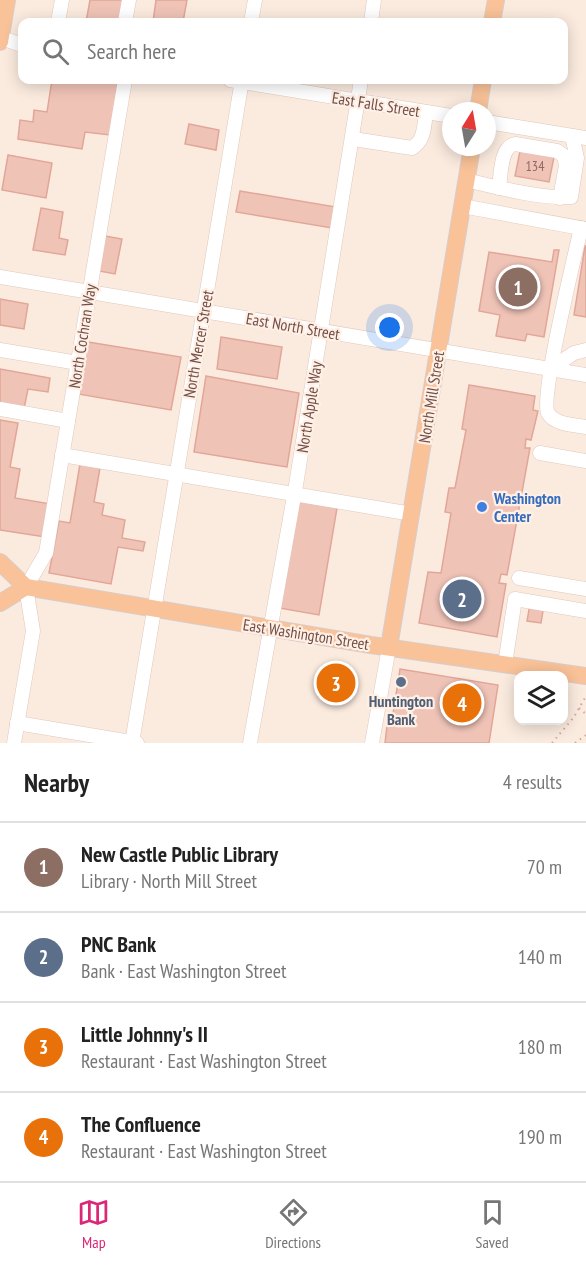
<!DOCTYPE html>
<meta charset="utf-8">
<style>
body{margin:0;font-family:"PT Sans Narrow",sans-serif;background:#f2f2f2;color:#222}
.controls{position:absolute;right:18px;bottom:18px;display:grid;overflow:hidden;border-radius:12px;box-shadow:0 3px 15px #0003}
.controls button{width:54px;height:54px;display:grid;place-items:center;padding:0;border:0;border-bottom:2px solid #e0e0e0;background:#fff;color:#222;font:30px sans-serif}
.compass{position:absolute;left:442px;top:102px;width:54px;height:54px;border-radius:50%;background:#fff;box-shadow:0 3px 15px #0003;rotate:11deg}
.you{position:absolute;left:390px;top:328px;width:21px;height:21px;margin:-15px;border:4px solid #fff;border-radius:50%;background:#1a73e8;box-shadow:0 0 0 9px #1a73e833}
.badge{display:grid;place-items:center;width:39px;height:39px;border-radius:50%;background:#db2777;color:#fff;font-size:20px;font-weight:700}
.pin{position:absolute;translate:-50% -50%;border:3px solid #fff;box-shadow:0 2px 6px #0006}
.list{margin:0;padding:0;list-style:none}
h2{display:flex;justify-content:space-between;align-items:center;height:78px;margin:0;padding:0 24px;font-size:26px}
h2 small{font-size:20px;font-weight:400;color:#767676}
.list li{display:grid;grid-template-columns:39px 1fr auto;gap:18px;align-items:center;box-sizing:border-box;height:90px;padding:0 24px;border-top:2px solid #e0e0e0}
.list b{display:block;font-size:22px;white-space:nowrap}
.list p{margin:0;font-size:20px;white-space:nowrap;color:#767676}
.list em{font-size:20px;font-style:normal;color:#767676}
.icon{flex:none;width:33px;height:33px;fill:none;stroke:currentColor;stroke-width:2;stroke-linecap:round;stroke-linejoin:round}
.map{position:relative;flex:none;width:586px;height:743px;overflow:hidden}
.search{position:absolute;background:#fff;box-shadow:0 3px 15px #0003;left:18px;right:18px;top:18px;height:66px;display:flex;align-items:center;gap:15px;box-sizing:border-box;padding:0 21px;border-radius:12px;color:#767676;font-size:22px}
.sheet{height:438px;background:#fff}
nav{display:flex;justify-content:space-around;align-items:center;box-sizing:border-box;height:84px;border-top:2px solid #e0e0e0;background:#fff;font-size:16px;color:#767676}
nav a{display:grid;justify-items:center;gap:3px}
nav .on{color:#db2777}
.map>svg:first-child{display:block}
.building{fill:#f0c3b7;stroke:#e2a698;stroke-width:1.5}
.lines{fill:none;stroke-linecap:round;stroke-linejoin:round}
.minor-casing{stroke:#e0c7be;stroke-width:15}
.major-casing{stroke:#d7cdcc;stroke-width:18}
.path{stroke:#d4a69b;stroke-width:2;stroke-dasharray:1.5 4.5;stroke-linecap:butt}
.minor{stroke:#fff;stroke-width:14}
.major{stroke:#f9c298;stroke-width:16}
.shop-dot{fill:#3f7fe0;stroke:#ffefe4;stroke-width:2}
.service-dot{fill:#5c6f8a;stroke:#ffefe4;stroke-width:2}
.labels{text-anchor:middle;stroke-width:4.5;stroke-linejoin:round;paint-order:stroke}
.number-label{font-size:14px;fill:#906b64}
.street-label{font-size:16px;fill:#704e48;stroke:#ffefe4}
.shop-label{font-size:16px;font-weight:bold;fill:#366cbe;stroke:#ffefe4;text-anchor:start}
.service-label{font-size:16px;font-weight:bold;fill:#4e5e75;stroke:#ffefe4}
</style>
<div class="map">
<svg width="586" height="743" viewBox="0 0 586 743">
<rect width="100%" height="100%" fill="#fbebdf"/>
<!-- building -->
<g class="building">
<polygon points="90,0 123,0 119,22 86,22"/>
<polygon points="156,0 187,0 183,22 153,22"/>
<polygon points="52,80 118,80 110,135 85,132 82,149 18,139 20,120 33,122 34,110 47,112"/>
<polygon points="189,124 219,130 216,150 185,144"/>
<polygon points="520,151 554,157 549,182 515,176"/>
<polygon points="8,155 52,163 46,198 2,190"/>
<polygon points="240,191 336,207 332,228 236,212"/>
<polygon points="41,208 63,212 59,238 68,240 65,255 33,250"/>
<polygon points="105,236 122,239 115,274 99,271"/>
<polygon points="585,246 586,246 586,317 574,315"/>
<polygon points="554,250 559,250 544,337 527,334 525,341 496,336 500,315 479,311 489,252 552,262"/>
<polygon points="0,299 28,304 24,329 0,325"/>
<polygon points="221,337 282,347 277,379 217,369"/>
<polygon points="88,342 181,357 171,410 78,394"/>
<polygon points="0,369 50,378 48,392 28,389 24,409 0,405"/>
<polygon points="206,376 299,393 287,467 194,452"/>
<polygon points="469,385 535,396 533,410 538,411 531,440 526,439 525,448 530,448 507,575 501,574 499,583 506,584 497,637 419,623 428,572 441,573 451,513 445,512 449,488 455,488 466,430 462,429"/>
<polygon points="0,420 18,423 10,467 20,469 15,498 51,504 45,537 0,530"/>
<polygon points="80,464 100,468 94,502 104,504 102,515 125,520 122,538 145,542 143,551 118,547 111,584 49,573 59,521 70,523"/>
<polygon points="297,501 337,508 319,615 279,608"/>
<polygon points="531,598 545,599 541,623 527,621"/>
<polygon points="400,669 498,685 489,743 385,743 387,726 391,727"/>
</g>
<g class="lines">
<defs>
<g id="minor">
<polyline points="58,22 62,0"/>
<polyline points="125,22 129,0"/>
<polyline points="251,22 255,0"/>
<polyline points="371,22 374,0"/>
<polyline points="1,38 22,45"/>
<polyline points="230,80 451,116"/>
<polyline points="487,122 586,138"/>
<path d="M353 139 412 148C425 140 424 126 426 112"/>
<path d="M466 180C496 187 540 199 571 197L577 158 572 136"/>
<path d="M499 188C501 175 500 147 515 144L557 151 564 156 566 165 560 198"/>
<polyline points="462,206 586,229"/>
<path d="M581 228C575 255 540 397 548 413 555 425 574 425 586 427"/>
<polyline points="0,277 586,375"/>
<polyline points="0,350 78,363"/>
<polyline points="550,369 574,353 586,350"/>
<polyline points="0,409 68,421"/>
<polyline points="540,453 586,461"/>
<polyline points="62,455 412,514"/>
<polyline points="519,578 586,589"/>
<polyline points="505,664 515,599 586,611"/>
<polyline points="17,723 137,743"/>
<polyline points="14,743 33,631 26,587 46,553 125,80"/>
<polyline points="132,743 242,80"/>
<polyline points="250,743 296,485 361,80"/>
<polyline points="372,743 389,647"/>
</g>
<g id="major">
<polyline points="492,22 496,0"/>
<polyline points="0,42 7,0"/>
<polyline points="478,111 483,80"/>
<polyline points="0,562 26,587 371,645 586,676"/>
<polyline points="0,603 26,587"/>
<polyline points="389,647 472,147"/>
</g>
</defs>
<!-- minor casing -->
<use href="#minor" class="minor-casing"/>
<!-- major casing -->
<use href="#major" class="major-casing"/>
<!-- path -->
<g class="path">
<polyline points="579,708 586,714"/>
<polyline points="552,743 574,717 586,696"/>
<polyline points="575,743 586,735"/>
</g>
<!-- minor -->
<use href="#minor" class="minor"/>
<!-- major -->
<use href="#major" class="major"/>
</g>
<!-- markers -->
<circle class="shop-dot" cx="482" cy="507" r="6"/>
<circle class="service-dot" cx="401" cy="682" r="6"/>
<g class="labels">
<!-- number labels -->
<g class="number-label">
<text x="535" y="171">134</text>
</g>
<!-- street labels -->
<g class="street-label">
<text transform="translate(376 104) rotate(9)" y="6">East Falls Street</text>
<text transform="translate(293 326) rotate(10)" y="6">East North Street</text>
<text transform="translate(82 336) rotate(-81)" y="6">North Cochran Way</text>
<text transform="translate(198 344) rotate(-80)" y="6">North Mercer Street</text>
<text transform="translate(431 397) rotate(-81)" y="6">North Mill Street</text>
<text transform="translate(309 407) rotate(-81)" y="6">North Apple Way</text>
<text transform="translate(306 634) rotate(9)" y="6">East Washington Street</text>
</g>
<!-- shop labels -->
<g class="shop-label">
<text x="494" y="504">Washington<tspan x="494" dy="18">Center</tspan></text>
</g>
<!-- service labels -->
<g class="service-label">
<text x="401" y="707">Huntington<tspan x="401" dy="18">Bank</tspan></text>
</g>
</g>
</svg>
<div class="controls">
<button><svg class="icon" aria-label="layers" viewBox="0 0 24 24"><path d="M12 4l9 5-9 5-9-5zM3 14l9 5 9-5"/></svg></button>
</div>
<svg class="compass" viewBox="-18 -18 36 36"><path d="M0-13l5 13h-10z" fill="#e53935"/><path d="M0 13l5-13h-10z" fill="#767676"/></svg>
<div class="you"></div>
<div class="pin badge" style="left:518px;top:287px;background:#8d6e63">1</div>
<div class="pin badge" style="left:462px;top:599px;background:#5c6f8a">2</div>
<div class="pin badge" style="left:336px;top:683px;background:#e8710a">3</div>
<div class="pin badge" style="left:462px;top:703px;background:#e8710a">4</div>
<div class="search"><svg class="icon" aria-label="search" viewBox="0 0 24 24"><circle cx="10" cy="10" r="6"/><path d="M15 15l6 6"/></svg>Search here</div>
</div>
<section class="sheet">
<h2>Nearby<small>4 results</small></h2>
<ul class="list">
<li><span class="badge" style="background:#8d6e63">1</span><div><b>New Castle Public Library</b><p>Library · North Mill Street</p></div><em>70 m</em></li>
<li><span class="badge" style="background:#5c6f8a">2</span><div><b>PNC Bank</b><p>Bank · East Washington Street</p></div><em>140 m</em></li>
<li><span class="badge" style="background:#e8710a">3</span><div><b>Little Johnny's II</b><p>Restaurant · East Washington Street</p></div><em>180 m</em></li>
<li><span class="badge" style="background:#e8710a">4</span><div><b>The Confluence</b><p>Restaurant · East Washington Street</p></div><em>190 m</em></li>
</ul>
</section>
<nav>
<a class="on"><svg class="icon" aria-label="map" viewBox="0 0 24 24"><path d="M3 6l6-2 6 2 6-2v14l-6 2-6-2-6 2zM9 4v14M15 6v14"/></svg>Map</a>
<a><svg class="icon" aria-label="directions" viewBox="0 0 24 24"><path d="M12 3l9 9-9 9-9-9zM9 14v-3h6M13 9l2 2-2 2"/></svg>Directions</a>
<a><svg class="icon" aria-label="saved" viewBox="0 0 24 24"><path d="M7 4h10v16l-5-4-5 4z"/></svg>Saved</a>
</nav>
